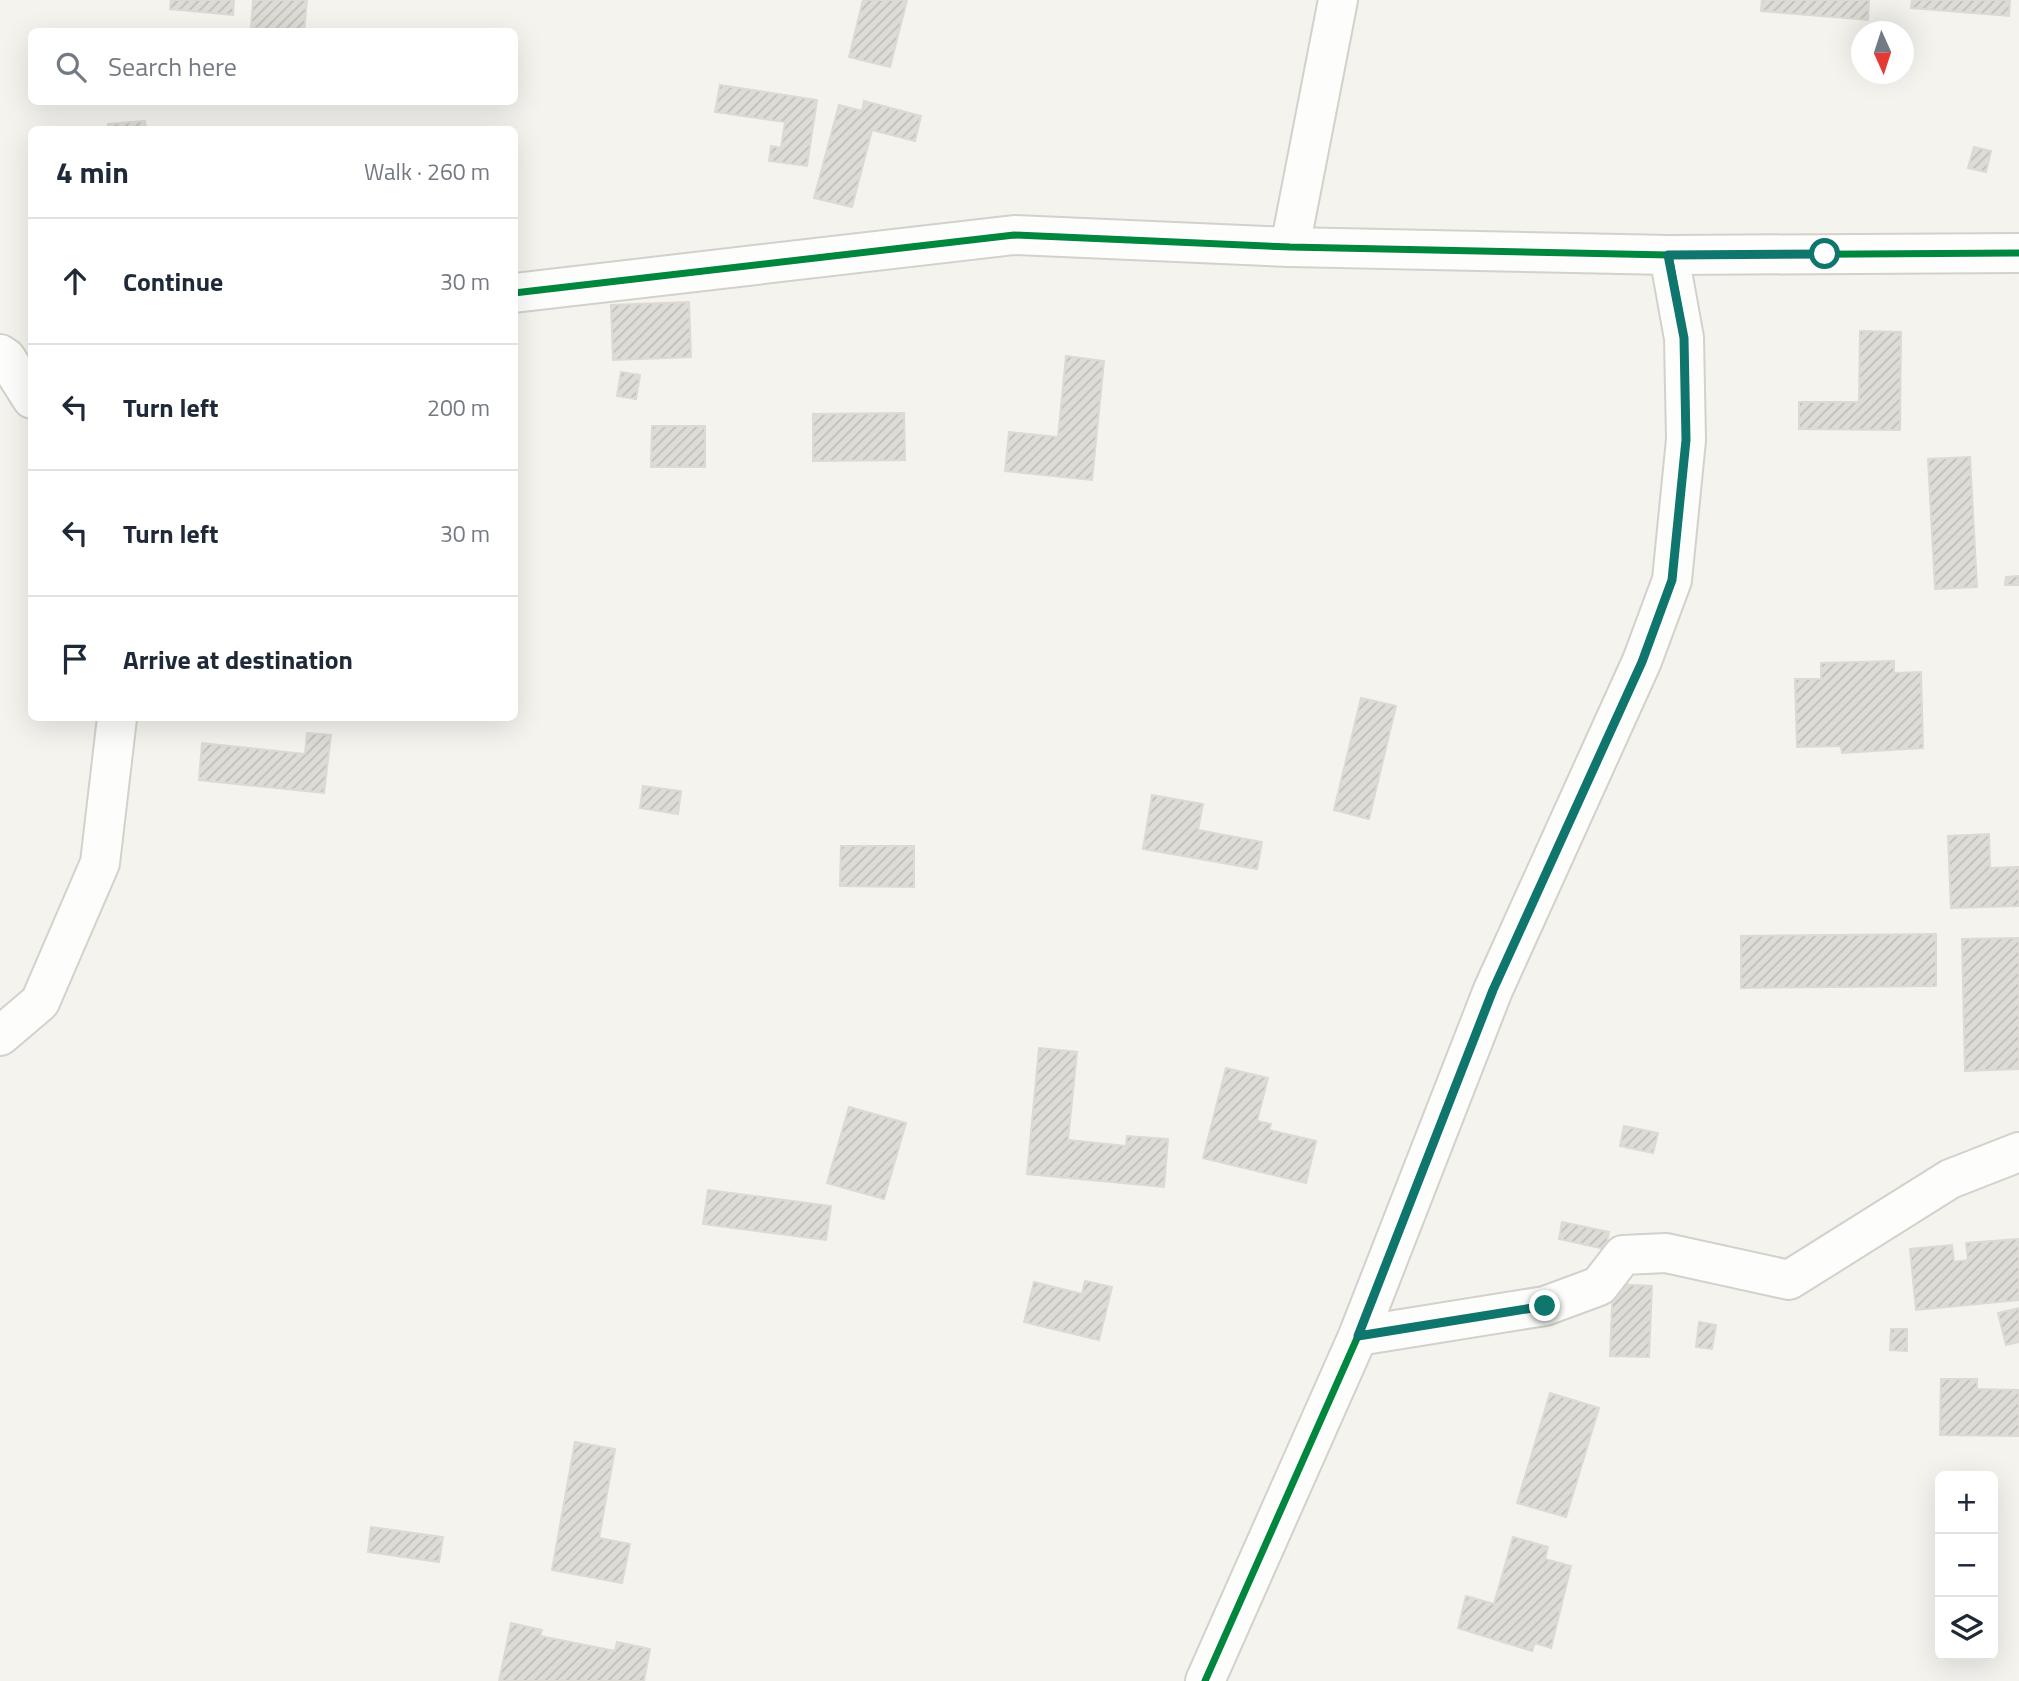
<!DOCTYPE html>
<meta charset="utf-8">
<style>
body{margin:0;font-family:"Titillium Web",sans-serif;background:#f2f2f3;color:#1f2937}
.controls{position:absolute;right:21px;bottom:21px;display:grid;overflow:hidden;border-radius:10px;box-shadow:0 7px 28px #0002}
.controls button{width:63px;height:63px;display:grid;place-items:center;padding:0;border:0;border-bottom:2px solid #e0e1e3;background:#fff;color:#1f2937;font:35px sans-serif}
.compass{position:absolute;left:1851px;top:21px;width:63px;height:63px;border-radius:50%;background:#fff;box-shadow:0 7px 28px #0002;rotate:177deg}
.stop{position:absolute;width:21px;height:21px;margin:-16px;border:5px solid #0f766e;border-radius:50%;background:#fff}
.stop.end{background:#0f766e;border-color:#fff;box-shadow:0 2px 7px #0008}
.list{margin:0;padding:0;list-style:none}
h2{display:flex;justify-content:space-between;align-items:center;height:91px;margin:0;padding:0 28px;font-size:30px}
h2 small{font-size:23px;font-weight:400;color:#747a83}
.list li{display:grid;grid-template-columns:46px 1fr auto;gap:21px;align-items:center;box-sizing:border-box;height:126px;padding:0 28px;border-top:2px solid #e0e1e3}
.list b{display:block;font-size:26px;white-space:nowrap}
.list em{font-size:23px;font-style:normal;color:#747a83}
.icon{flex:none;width:38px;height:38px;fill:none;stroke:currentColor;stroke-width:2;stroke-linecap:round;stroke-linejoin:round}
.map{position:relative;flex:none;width:2019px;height:1681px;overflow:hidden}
.search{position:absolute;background:#fff;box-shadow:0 7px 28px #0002;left:28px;top:28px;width:490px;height:77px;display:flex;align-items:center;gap:18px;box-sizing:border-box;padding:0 24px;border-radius:10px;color:#747a83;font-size:26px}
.panel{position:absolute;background:#fff;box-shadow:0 7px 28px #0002;left:28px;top:126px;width:490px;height:595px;border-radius:10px}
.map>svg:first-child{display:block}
.building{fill:url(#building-hatch);stroke:#dddad3;stroke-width:2}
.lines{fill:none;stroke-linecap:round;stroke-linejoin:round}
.minor-casing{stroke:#d2d1cb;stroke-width:42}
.minor{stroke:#fdfdfc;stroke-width:38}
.cycleway-casing{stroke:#fff;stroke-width:11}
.cycleway{stroke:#00873e;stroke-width:7}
.route{stroke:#0f766e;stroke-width:9}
</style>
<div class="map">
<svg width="2019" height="1681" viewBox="0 0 2019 1681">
<defs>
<pattern id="building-hatch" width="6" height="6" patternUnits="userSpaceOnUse" patternTransform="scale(1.75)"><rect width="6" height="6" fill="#dedcd6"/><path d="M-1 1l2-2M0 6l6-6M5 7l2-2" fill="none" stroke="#c0beb8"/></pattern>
</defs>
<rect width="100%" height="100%" fill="#f4f3ee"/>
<!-- building -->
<g class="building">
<polygon points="171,0 234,0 233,15 170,9"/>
<polygon points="253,0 307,0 304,32 251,28"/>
<polygon points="863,0 907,0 890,67 849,57"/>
<polygon points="1762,0 1869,0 1868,20 1761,11"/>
<polygon points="1912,0 2010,0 2009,16 1911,8"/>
<polygon points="720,85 817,100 807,166 769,161 771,146 781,148 785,122 715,112"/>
<polygon points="864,101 921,116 915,141 872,130 852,207 814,198 839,105 862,111"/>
<polygon points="145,121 146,130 108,130 108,124"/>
<polygon points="1974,147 1991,151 1986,172 1968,168"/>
<polygon points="689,302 691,357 613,360 611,305"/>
<polygon points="1860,331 1901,332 1900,430 1799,429 1799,402 1859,402"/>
<polygon points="1066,356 1104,361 1092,480 1005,471 1009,432 1058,437"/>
<polygon points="621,372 640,375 636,399 617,396"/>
<polygon points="904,413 905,460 813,461 813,414"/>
<polygon points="652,426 705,426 705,467 651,467"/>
<polygon points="1970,457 1977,587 1935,589 1928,459"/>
<polygon points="2019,576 2019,585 2005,585 2006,577"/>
<polygon points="1894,661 1894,673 1921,672 1923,748 1842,753 1841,746 1797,747 1795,679 1821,679 1821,663"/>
<polygon points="1361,698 1396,706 1369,819 1334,810"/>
<polygon points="307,733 331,735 324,793 199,780 202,743 305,754"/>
<polygon points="643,786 681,791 678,814 640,808"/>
<polygon points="1152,795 1203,804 1198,830 1262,842 1257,869 1143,849"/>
<polygon points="1989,834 1990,868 2019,867 2019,906 1951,908 1948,836"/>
<polygon points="841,846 914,846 914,887 840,886"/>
<polygon points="1936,934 1936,986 1741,988 1741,936"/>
<polygon points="2019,938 2019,1069 1965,1071 1962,939"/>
<polygon points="1039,1048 1077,1052 1068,1140 1126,1146 1127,1136 1168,1139 1164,1187 1027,1174"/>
<polygon points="1226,1068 1268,1078 1257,1121 1271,1124 1269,1130 1316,1141 1306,1183 1203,1158"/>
<polygon points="849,1107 906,1123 884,1199 827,1183"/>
<polygon points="1624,1126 1658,1133 1653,1153 1620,1146"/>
<polygon points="708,1190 831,1206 826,1240 703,1224"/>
<polygon points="1562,1222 1609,1232 1605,1249 1559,1239"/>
<polygon points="2019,1239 2019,1300 1916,1310 1910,1249 1952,1245 1954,1262 1968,1260 1966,1243"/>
<polygon points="1085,1281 1112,1287 1099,1340 1024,1322 1034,1282 1082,1294"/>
<polygon points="1613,1284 1652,1286 1649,1357 1610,1356"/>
<polygon points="2019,1308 2019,1342 2006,1345 1998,1313"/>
<polygon points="1699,1322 1716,1325 1712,1349 1696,1347"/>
<polygon points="1891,1329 1907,1329 1907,1351 1890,1350"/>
<polygon points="1941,1379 1977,1379 1977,1389 2019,1390 2019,1436 1940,1435"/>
<polygon points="1550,1393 1599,1408 1566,1517 1517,1503"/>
<polygon points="575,1442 615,1449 599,1538 630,1544 622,1583 552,1570"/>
<polygon points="371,1527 443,1537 439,1562 368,1552"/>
<polygon points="1513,1537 1548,1547 1545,1559 1571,1566 1551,1648 1535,1643 1532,1651 1458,1628 1466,1596 1494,1604"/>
<polygon points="511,1623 542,1630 540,1636 615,1651 617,1642 650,1649 644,1681 499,1681"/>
</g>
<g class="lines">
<defs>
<g id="minor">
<polyline points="1290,247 1338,0"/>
<polyline points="514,293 1014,235 1290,247 1669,255 2019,253"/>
<polyline points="0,354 6,358 32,399"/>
<polyline points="0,1036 40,1002 100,863 117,718"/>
<polyline points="1358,1336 1545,1306 1599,1286 1623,1255 1666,1253 1789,1280 1950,1179 2019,1152"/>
<polyline points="1205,1681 1358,1336 1493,990 1642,661 1672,580 1686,440 1684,338 1669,255"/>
</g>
</defs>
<!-- minor casing -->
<use href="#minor" class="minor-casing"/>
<!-- minor -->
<use href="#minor" class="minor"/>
<defs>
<g id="cycleway">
<polyline points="514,293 1014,235 1290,247 1669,255 2019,253"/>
<polyline points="1205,1681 1358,1336 1493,990 1642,661 1672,580 1686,440 1684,338 1669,255"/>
</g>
</defs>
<!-- cycleway casing -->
<use href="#cycleway" class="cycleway-casing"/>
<!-- cycleway -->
<use href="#cycleway" class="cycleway"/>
</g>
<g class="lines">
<!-- route -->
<polyline class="route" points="1545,1306 1358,1336 1493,990 1642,662 1672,580 1686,440 1684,338 1668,255 1825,254"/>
</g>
</svg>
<div class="controls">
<button>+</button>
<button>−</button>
<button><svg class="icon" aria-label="layers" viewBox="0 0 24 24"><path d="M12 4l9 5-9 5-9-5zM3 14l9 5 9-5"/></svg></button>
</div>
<svg class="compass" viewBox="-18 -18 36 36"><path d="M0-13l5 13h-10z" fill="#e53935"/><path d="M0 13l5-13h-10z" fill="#747a83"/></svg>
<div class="stop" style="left:1825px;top:254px"></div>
<div class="stop end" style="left:1545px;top:1306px"></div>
<div class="search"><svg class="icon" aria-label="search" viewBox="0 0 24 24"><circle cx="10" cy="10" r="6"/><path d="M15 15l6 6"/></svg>Search here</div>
<section class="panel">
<h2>4 min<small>Walk · 260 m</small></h2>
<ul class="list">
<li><svg class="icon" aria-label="ahead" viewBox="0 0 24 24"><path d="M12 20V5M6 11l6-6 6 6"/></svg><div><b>Continue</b></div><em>30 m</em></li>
<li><svg class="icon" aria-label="left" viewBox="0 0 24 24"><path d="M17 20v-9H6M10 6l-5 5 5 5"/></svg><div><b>Turn left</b></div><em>200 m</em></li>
<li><svg class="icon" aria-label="left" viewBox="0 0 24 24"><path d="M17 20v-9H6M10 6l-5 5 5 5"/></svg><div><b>Turn left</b></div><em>30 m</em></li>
<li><svg class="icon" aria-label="arrive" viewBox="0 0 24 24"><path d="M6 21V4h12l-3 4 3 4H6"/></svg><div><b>Arrive at destination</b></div></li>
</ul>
</section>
</div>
